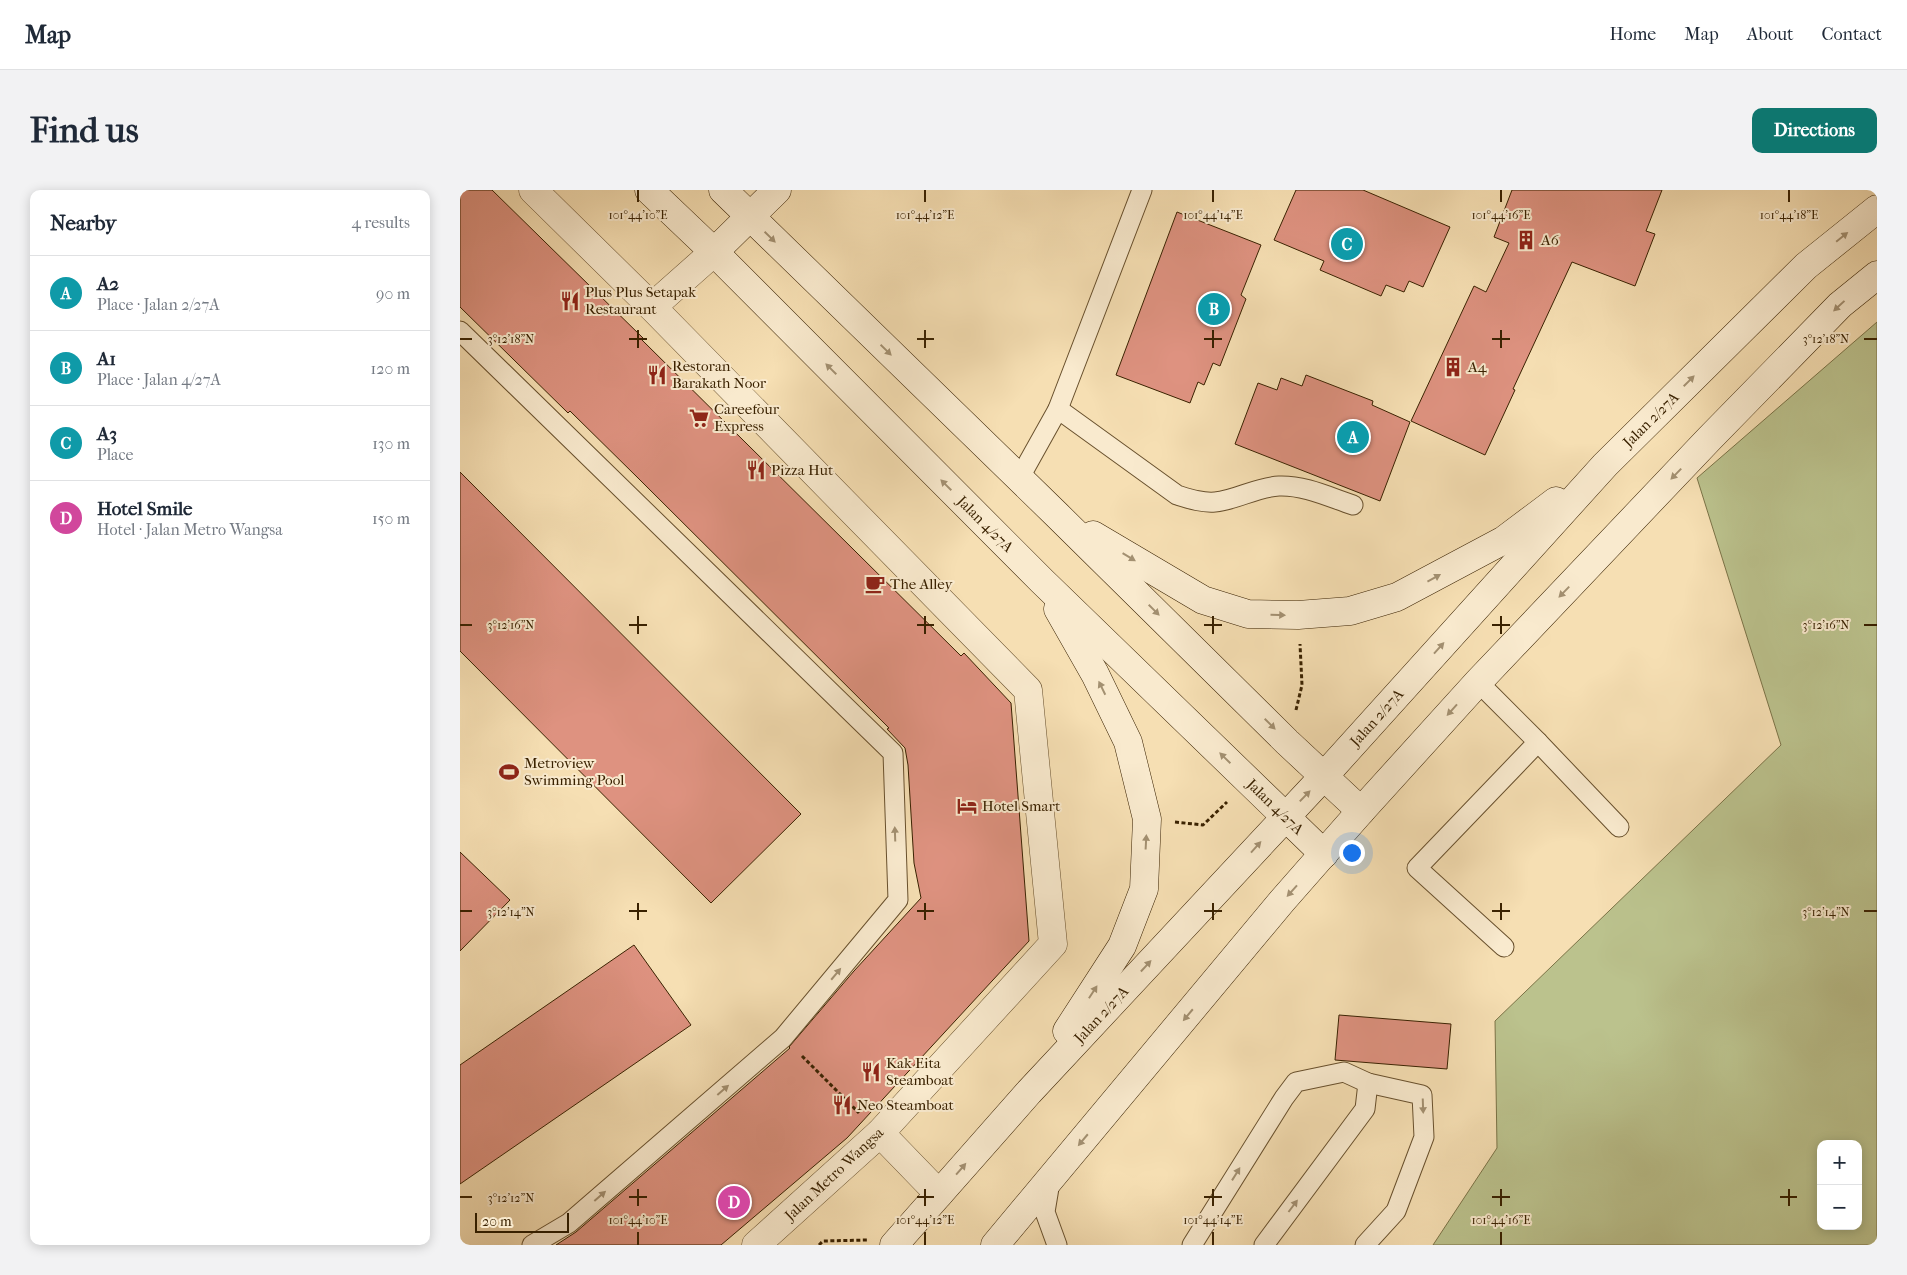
<!DOCTYPE html>
<meta charset="utf-8">
<style>
body{margin:0;font-family:"IM FELL French Canon",serif;background:#f2f2f3;color:#1f2937}
.controls{position:absolute;right:15px;bottom:15px;display:grid;overflow:hidden;border-radius:10px;box-shadow:0 2px 12px #0003}
.controls button{width:45px;height:45px;display:grid;place-items:center;padding:0;border:0;border-bottom:1px solid #e0e1e3;background:#fff;color:#1f2937;font:25px sans-serif}
.scale{position:absolute;left:15px;bottom:12px;width:94px;box-sizing:border-box;padding-left:5px;border:2px solid #392100;border-top:0;font-size:14px;line-height:18px;white-space:nowrap;color:#392100;-webkit-text-stroke:4px #f9eace;paint-order:stroke}
.you{position:absolute;left:891px;top:662px;width:18px;height:18px;margin:-12px;border:4px solid #fff;border-radius:50%;background:#1a73e8;box-shadow:0 0 0 8px #1a73e833}
.badge{display:grid;place-items:center;width:32px;height:32px;border-radius:50%;background:#0f766e;color:#fff;font-size:16px;font-weight:700}
.pin{position:absolute;translate:-50% -50%;border:2px solid #fff;box-shadow:0 1px 5px #0006}
.list{margin:0;padding:0;list-style:none}
h2{display:flex;justify-content:space-between;align-items:center;height:65px;margin:0;padding:0 20px;font-size:21px}
h2 small{font-size:16px;font-weight:400;color:#747a83}
.list li{display:grid;grid-template-columns:32px 1fr auto;gap:15px;align-items:center;box-sizing:border-box;height:75px;padding:0 20px;border-top:1px solid #e0e1e3}
.list b{display:block;font-size:19px;white-space:nowrap}
.list p{margin:0;font-size:16px;white-space:nowrap;color:#747a83}
.list em{font-size:16px;font-style:normal;color:#747a83}
.map{position:relative;flex:none;width:1417px;height:1055px;overflow:hidden;border-radius:10px}
header{display:flex;align-items:center;gap:30px;box-sizing:border-box;height:70px;padding:0 25px;background:#fff;border-bottom:1px solid #e0e1e3}
header strong{font-size:24px}
nav{display:flex;gap:28px;margin-inline-start:auto;font-size:18px}
.intro{display:flex;align-items:center;justify-content:space-between;box-sizing:border-box;height:120px;padding:0 30px}
h1{margin:0;font-size:35px}
.button{padding:12px 22px;border-radius:10px;background:#0f766e;color:#fff;font-size:18px;font-weight:700}
main{display:flex;gap:30px;padding:0 30px}
aside{flex:1;background:#fff;border-radius:10px;box-shadow:0 2px 12px #0003}
.map>svg:first-child{display:block}
.green{fill:#bbc28d;stroke:#7a7246;fill-rule:evenodd}
.building{fill:#de9280;stroke:#392100}
.lines{fill:none;stroke-linecap:round;stroke-linejoin:round}
.lane-casing{stroke:#68502d;stroke-width:21}
.street-casing{stroke:#68502d;stroke-width:29}
.secondary-casing{stroke:#392100;stroke-width:29}
.path{stroke:#392100;stroke-width:3;stroke-dasharray:4 2.5;stroke-linecap:butt}
.lane{stroke:#f9eace;stroke-width:19}
.street{stroke:#f9eace;stroke-width:28}
.secondary{stroke:#f9eace;stroke-width:28}
.oneway{fill:#a39071}
.ticks{fill:none;stroke:#392100;stroke-width:2}
.labels{text-anchor:middle;stroke-width:4;stroke-linejoin:round;paint-order:stroke}
.poi-label{font-size:15px;fill:#392100;stroke:#f9eace;text-anchor:start}
.street-label{font-size:15px;fill:#392100;stroke:#f9eace}
.ticks-label{font-size:12px;text-anchor:middle;fill:#392100;stroke:#f9eace;stroke-width:4;stroke-linejoin:round;paint-order:stroke}
</style>
<header>
<strong>Map</strong>
<nav><a>Home</a><a>Map</a><a>About</a><a>Contact</a></nav>
</header>
<div class="intro"><h1>Find us</h1><a class="button">Directions</a></div>
<main>
<aside>
<h2>Nearby<small>4 results</small></h2>
<ul class="list">
<li><span class="badge" style="background:#0f9aa8">A</span><div><b>A2</b><p>Place · Jalan 2/27A</p></div><em>90 m</em></li>
<li><span class="badge" style="background:#0f9aa8">B</span><div><b>A1</b><p>Place · Jalan 4/27A</p></div><em>120 m</em></li>
<li><span class="badge" style="background:#0f9aa8">C</span><div><b>A3</b><p>Place</p></div><em>130 m</em></li>
<li><span class="badge" style="background:#d1479c">D</span><div><b>Hotel Smile</b><p>Hotel · Jalan Metro Wangsa</p></div><em>150 m</em></li>
</ul>
</aside>
<div class="map">
<svg width="1417" height="1055" viewBox="0 0 1417 1055">
<rect width="100%" height="100%" fill="#f6dfb3"/>
<filter id="stains"><feTurbulence type="fractalNoise" baseFrequency=".004" numOctaves="4"/><feColorMatrix values="0 0 0 0 .2 0 0 0 0 .09 0 0 0 0 .02 0 0 0 .5 -.17"/></filter>
<radialGradient id="worn" r=".72"><stop offset=".6" stop-color="#630" stop-opacity="0"/><stop offset="1" stop-color="#630" stop-opacity=".3"/></radialGradient>
<!-- green -->
<path class="green" d="M1417 132V1055H973L1037 958 1035 831 1321 555 1237 288ZM1361 954H1398V1036H1361Z"/>
<!-- building -->
<g class="building">
<polygon points="0,0 32,0 183,148 182,150 501,466 504,463 551,513 569,751 387,948 261,1055 96,1055 116,1042 330,858 329,857 394,781 461,708 454,673 448,575 445,558 427,539 429,538 178,288 110,221 108,223 0,117"/>
<polygon points="836,0 903,0 990,37 963,97 949,91 944,102 926,95 921,106 860,80 864,71 814,50"/>
<polygon points="1052,0 1202,0 1186,41 1195,44 1175,96 1112,72 1053,199 1055,200 1025,265 951,231 1014,96 1026,102 1049,53 1034,47"/>
<polygon points="717,22 801,55 781,105 786,109 760,176 753,173 744,195 738,192 730,213 656,185"/>
<polygon points="846,185 913,211 912,215 950,232 920,311 775,254 798,193 817,200 821,188 842,196"/>
<polygon points="0,282 341,624 251,713 0,461"/>
<polygon points="0,662 50,710 0,761"/>
<polygon points="174,755 231,835 0,994 0,875"/>
<polygon points="879,825 991,834 987,879 875,870"/>
</g>
<g class="lines">
<defs>
<g id="lane">
<polyline points="0,141 433,563 438,710 323,848 109,1033 72,1055"/>
<path d="M598 219 717 305C730 309 742 313 755 312 777 310 796 297 819 296 844 295 869 307 893 315"/>
<polyline points="559,289 598,219 682,0"/>
<polyline points="1018,492 1078,552 957,678 1044,757"/>
<polyline points="1078,552 1159,637"/>
<polyline points="590,992 585,1022 597,1055"/>
<polyline points="732,1055 824,908 836,892 884,882 908,893 962,905 964,947 936,1021 905,1055"/>
<polyline points="804,1055 905,919 908,893"/>
</g>
<g id="street">
<polyline points="73,0 192,117 568,500 593,754 420,943 296,1055"/>
<polyline points="192,117 254,62"/>
<polyline points="420,943 479,1004"/>
</g>
<g id="secondary">
<path id="s1" d="M189 0 254 62 582 391 864 664"/>
<polyline points="263,0 597,325 827,552 901,621"/>
<polyline points="254,62 317,0"/>
<polyline points="633,345 743,410 788,424 838,425 890,421 937,407 1044,350 1096,311"/>
<polyline points="598,419 635,484 668,552 687,629 684,699 662,756 607,841"/>
<path id="s2" d="M434 1055 569 902 864 586 1145 275 1346 76 1417 19"/>
<polyline points="535,1055 822,711 901,621 1018,492 1249,249 1380,115 1417,85"/>
</g>
</defs>
<!-- lane casing -->
<use href="#lane" class="lane-casing"/>
<!-- street casing -->
<use href="#street" class="street-casing"/>
<!-- secondary casing -->
<use href="#secondary" class="secondary-casing"/>
<!-- path -->
<g class="path">
<polyline points="836,520 842,495 840,454"/>
<polyline points="715,632 743,635 767,612"/>
<polyline points="342,866 399,923"/>
<polyline points="359,1055 363,1051 407,1050"/>
</g>
<!-- lane -->
<use href="#lane" class="lane"/>
<!-- street -->
<use href="#street" class="street"/>
<!-- secondary -->
<use href="#secondary" class="secondary"/>
</g>
<!-- one-way arrows -->
<defs><path id="oneway-solid" d="M-6-.8H1V-3.2L6.5 0L1 3.2V.8H-6Z" transform="scale(1.25)"/></defs>
<g class="oneway">
<use href="#oneway-solid" transform="translate(310 47) rotate(44)"/>
<use href="#oneway-solid" transform="translate(1382 47) rotate(-39)"/>
<use href="#oneway-solid" transform="translate(1379 116) rotate(137)"/>
<use href="#oneway-solid" transform="translate(426 160) rotate(44)"/>
<use href="#oneway-solid" transform="translate(371 179) rotate(-135)"/>
<use href="#oneway-solid" transform="translate(1229 191) rotate(-45)"/>
<use href="#oneway-solid" transform="translate(1216 284) rotate(134)"/>
<use href="#oneway-solid" transform="translate(486 295) rotate(-135)"/>
<use href="#oneway-solid" transform="translate(669 367) rotate(31)"/>
<use href="#oneway-solid" transform="translate(974 388) rotate(-29)"/>
<use href="#oneway-solid" transform="translate(1104 402) rotate(134)"/>
<use href="#oneway-solid" transform="translate(694 420) rotate(45)"/>
<use href="#oneway-solid" transform="translate(818 425) rotate(2)"/>
<use href="#oneway-solid" transform="translate(979 458) rotate(-48)"/>
<use href="#oneway-solid" transform="translate(642 498) rotate(-116)"/>
<use href="#oneway-solid" transform="translate(992 520) rotate(132)"/>
<use href="#oneway-solid" transform="translate(810 534) rotate(45)"/>
<use href="#oneway-solid" transform="translate(765 568) rotate(-136)"/>
<use href="#oneway-solid" transform="translate(845 606) rotate(-46)"/>
<use href="#oneway-solid" transform="translate(435 644) rotate(-92)"/>
<use href="#oneway-solid" transform="translate(686 652) rotate(-87)"/>
<use href="#oneway-solid" transform="translate(796 657) rotate(-48)"/>
<use href="#oneway-solid" transform="translate(832 701) rotate(132)"/>
<use href="#oneway-solid" transform="translate(686 776) rotate(-47)"/>
<use href="#oneway-solid" transform="translate(376 784) rotate(-50)"/>
<use href="#oneway-solid" transform="translate(633 802) rotate(-57)"/>
<use href="#oneway-solid" transform="translate(728 825) rotate(130)"/>
<use href="#oneway-solid" transform="translate(263 900) rotate(-41)"/>
<use href="#oneway-solid" transform="translate(963 916) rotate(88)"/>
<use href="#oneway-solid" transform="translate(623 950) rotate(130)"/>
<use href="#oneway-solid" transform="translate(501 979) rotate(-49)"/>
<use href="#oneway-solid" transform="translate(776 984) rotate(-58)"/>
<use href="#oneway-solid" transform="translate(140 1006) rotate(-41)"/>
<use href="#oneway-solid" transform="translate(833 1016) rotate(-53)"/>
</g>
<!-- ticks -->
<path class="ticks" d="M178 0V12M465 0V12M753 0V12M1041 0V12M1329 0V12M178 140V158M465 140V158M753 140V158M1041 140V158M0 149H12M169 149H187M457 149H474M744 149H762M1032 149H1050M1404 149H1417M178 426V444M465 426V444M753 426V444M1041 426V444M0 435H12M169 435H187M457 435H474M744 435H762M1032 435H1050M1404 435H1417M178 713V730M465 713V730M753 713V730M1041 713V730M0 721H12M169 721H187M457 721H474M744 721H762M1032 721H1050M1404 721H1417M178 999V1016M465 999V1016M753 999V1016M1041 999V1016M1329 999V1016M0 1007H12M169 1007H187M457 1007H474M744 1007H762M1032 1007H1050M1320 1007H1337M178 1042V1055M465 1042V1055M753 1042V1055M1041 1042V1055"/>
<!-- icons -->
<defs>
<symbol id="building-bare" viewBox="-9 -9 18 18"><path d="M-4-6H4V6H1V3H-1V6H-4ZM-2.5-4.3h1.7v1.8h-1.7ZM.8-4.3h1.7v1.8H.8ZM-2.5-1h1.7V.8h-1.7ZM.8-1h1.7V.8H.8Z" fill="#8f2418" stroke="#f9eace" stroke-width="2.5" paint-order="stroke"/></symbol>
<symbol id="restaurant-bare" viewBox="-9 -9 18 18"><path d="M-5-6h1v4h1v-4h1v4h1v-4h1v5L-1.5 .5V6h-2V.5L-5-1ZM5-6V6H3V1.5H1.5Q1.5-4 5-6Z" fill="#8f2418" stroke="#f9eace" stroke-width="2.5" paint-order="stroke"/></symbol>
<symbol id="supermarket-bare" viewBox="-9 -9 18 18"><path d="M-6-5.5h2.5l.6 2H6L4.5 2H-2.5L-4.4-4H-6ZM-1.5 3.2a1.3 1.3 0 1 0 .1 0ZM3 3.2a1.3 1.3 0 1 0 .1 0Z" fill="#8f2418" stroke="#f9eace" stroke-width="2.5" paint-order="stroke"/></symbol>
<symbol id="cafe-bare" viewBox="-9 -9 18 18"><path d="M-5.5-4.5H6V0H3Q3 3.5 0 3.5H-2.5Q-5.5 3.5-5.5 0ZM3-3.2v2h1.7v-2ZM-6 4.5H4V6H-6Z" fill="#8f2418" stroke="#f9eace" stroke-width="2.5" paint-order="stroke"/></symbol>
<symbol id="stadium-bare" viewBox="-9 -9 18 18"><path d="M0-5a6.5 5 0 1 0 0 10a6.5 5 0 1 0 0-10ZM-3.5-1.8h7v3.6h-7Z" fill="#8f2418" stroke="#f9eace" stroke-width="2.5" paint-order="stroke"/></symbol>
<symbol id="hotel-bare" viewBox="-9 -9 18 18"><path d="M-6-4.5h1.5V1H6V5H4.5V3h-9V5H-6ZM-4 0a1.8 1.8 0 1 1 3.6 0ZM.5 0V-2.5h3Q6-2.5 6 0Z" fill="#8f2418" stroke="#f9eace" stroke-width="2.5" paint-order="stroke"/></symbol>
</defs>
<g fill-rule="evenodd">
<use href="#building-bare" x="1052" y="36" width="28" height="28"/>
<use href="#restaurant-bare" x="96" y="97" width="28" height="28"/>
<use href="#building-bare" x="979" y="163" width="28" height="28"/>
<use href="#restaurant-bare" x="183" y="171" width="28" height="28"/>
<use href="#supermarket-bare" x="225" y="214" width="28" height="28"/>
<use href="#restaurant-bare" x="282" y="266" width="28" height="28"/>
<use href="#cafe-bare" x="401" y="380" width="28" height="28"/>
<use href="#stadium-bare" x="35" y="568" width="28" height="28"/>
<use href="#hotel-bare" x="493" y="602" width="28" height="28"/>
<use href="#restaurant-bare" x="397" y="868" width="28" height="28"/>
<use href="#restaurant-bare" x="368" y="901" width="28" height="28"/>
</g>
<g class="labels">
<!-- poi labels -->
<g class="poi-label">
<text x="1081" y="55">A6</text>
<text x="125" y="107">Plus Plus Setapak<tspan x="125" dy="17">Restaurant</tspan></text>
<text x="212" y="181">Restoran<tspan x="212" dy="17">Barakath Noor</tspan></text>
<text x="1008" y="182">A4</text>
<text x="254" y="224">Careefour<tspan x="254" dy="17">Express</tspan></text>
<text x="311" y="285">Pizza Hut</text>
<text x="430" y="399">The Alley</text>
<text x="64" y="578">Metroview<tspan x="64" dy="17">Swimming Pool</tspan></text>
<text x="522" y="621">Hotel Smart</text>
<text x="426" y="878">Kak Eita<tspan x="426" dy="17">Steamboat</tspan></text>
<text x="397" y="920">Neo Steamboat</text>
</g>
<!-- street labels -->
<g class="street-label">
<text dy="5" stroke="none"><textPath href="#s2" startOffset="1120">Jalan 2/27A</textPath></text>
<text dy="5" stroke="none"><textPath href="#s1" startOffset="474">Jalan 4/27A</textPath></text>
<text dy="5" stroke="none"><textPath href="#s2" startOffset="715">Jalan 2/27A</textPath></text>
<text dy="5" stroke="none"><textPath href="#s1" startOffset="879">Jalan 4/27A</textPath></text>
<text dy="5" stroke="none"><textPath href="#s2" startOffset="310">Jalan 2/27A</textPath></text>
<text transform="translate(374 984) rotate(-43)" y="5">Jalan Metro Wangsa</text>
</g>
</g>
<g class="ticks-label">
<text x="178" y="29">101°44'10"E</text>
<text x="465" y="29">101°44'12"E</text>
<text x="753" y="29">101°44'14"E</text>
<text x="1041" y="29">101°44'16"E</text>
<text x="1329" y="29">101°44'18"E</text>
<text x="51" y="153">3°12'18"N</text>
<text x="1366" y="153">3°12'18"N</text>
<text x="51" y="439">3°12'16"N</text>
<text x="1366" y="439">3°12'16"N</text>
<text x="51" y="726">3°12'14"N</text>
<text x="1366" y="726">3°12'14"N</text>
<text x="51" y="1012">3°12'12"N</text>
<text x="178" y="1034">101°44'10"E</text>
<text x="465" y="1034">101°44'12"E</text>
<text x="753" y="1034">101°44'14"E</text>
<text x="1041" y="1034">101°44'16"E</text>
</g>
<rect width="100%" height="100%" filter="url(#stains)"/>
<rect width="100%" height="100%" fill="url(#worn)"/>
</svg>
<div class="controls">
<button>+</button>
<button>−</button>
</div>
<div class="scale">20 m</div>
<div class="you"></div>
<div class="pin badge" style="left:893px;top:247px;background:#0f9aa8">A</div>
<div class="pin badge" style="left:754px;top:119px;background:#0f9aa8">B</div>
<div class="pin badge" style="left:887px;top:54px;background:#0f9aa8">C</div>
<div class="pin badge" style="left:274px;top:1012px;background:#d1479c">D</div>
</div>
</main>
